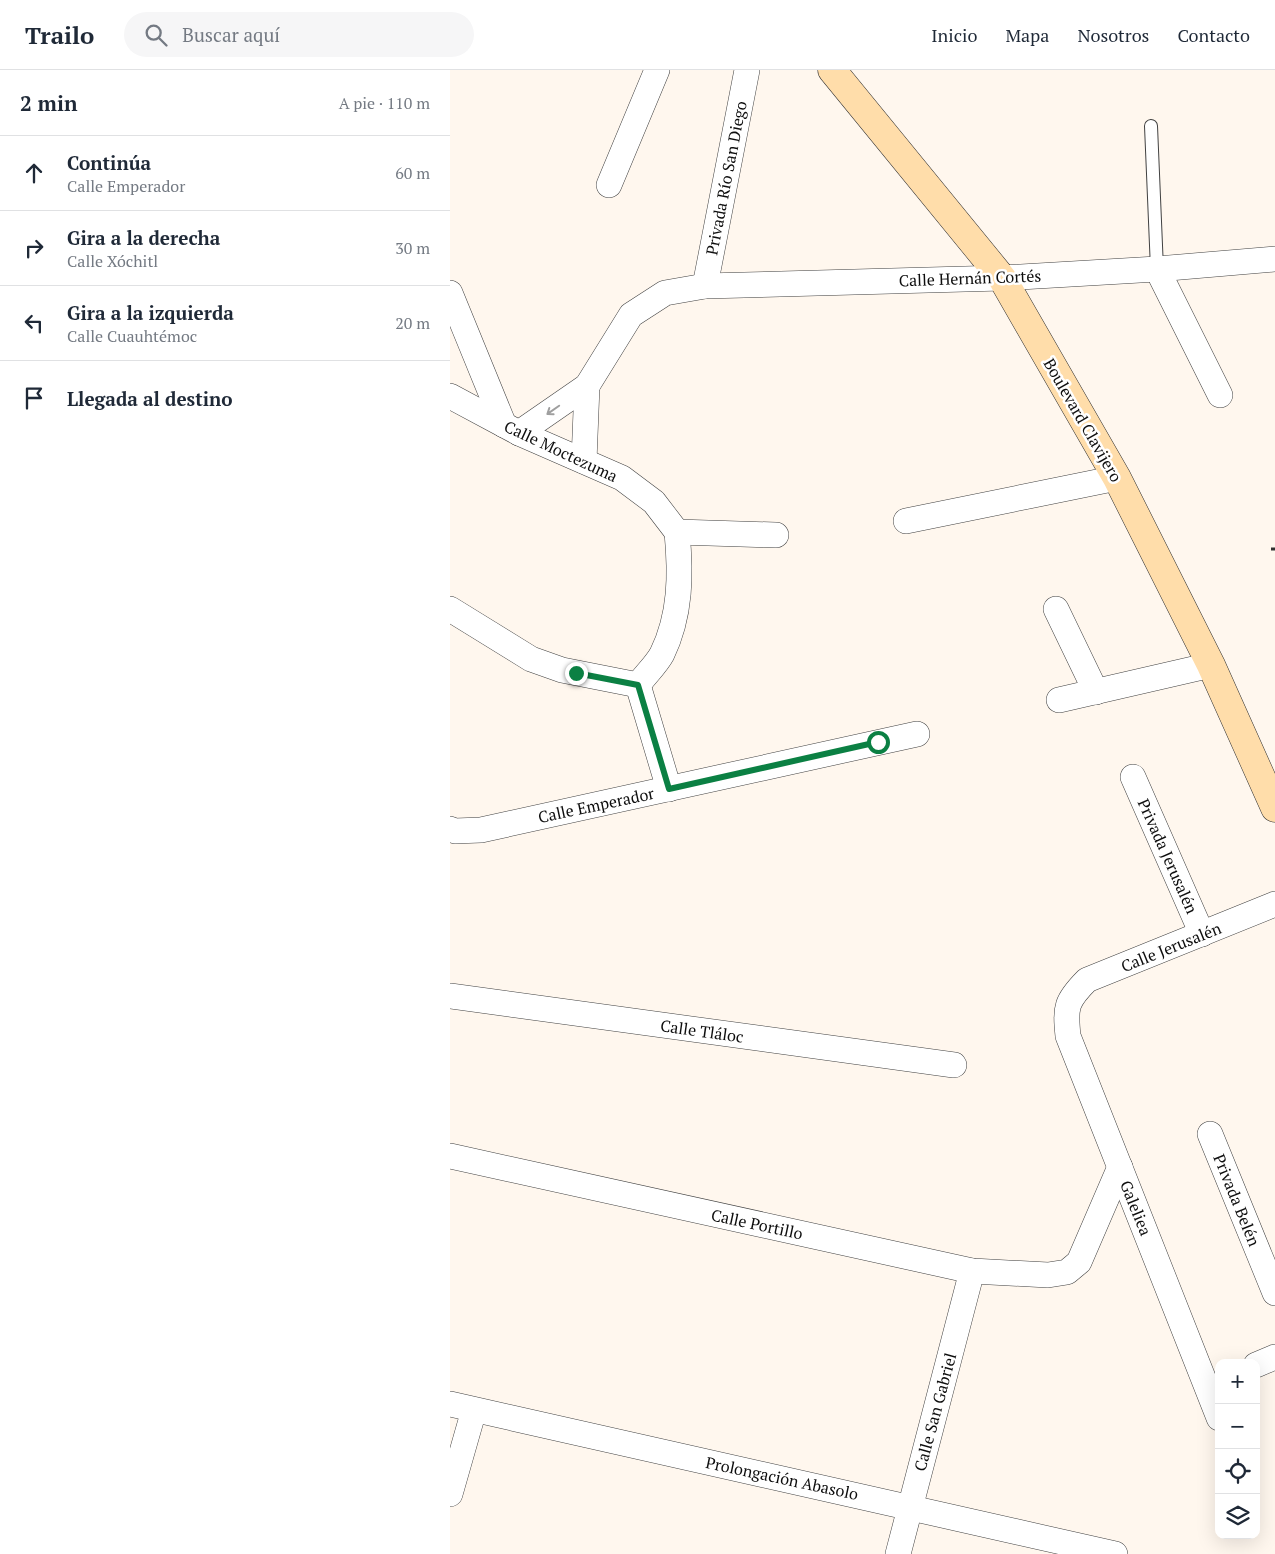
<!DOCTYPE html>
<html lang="es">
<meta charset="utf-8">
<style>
body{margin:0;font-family:"PT Serif",serif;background:#f6f6f7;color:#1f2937}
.controls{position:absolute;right:15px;bottom:15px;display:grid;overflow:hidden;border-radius:10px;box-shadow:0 5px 20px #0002}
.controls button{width:45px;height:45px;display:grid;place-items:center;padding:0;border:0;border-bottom:1px solid #e0e1e3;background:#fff;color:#1f2937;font:25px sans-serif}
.stop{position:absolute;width:15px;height:15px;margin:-11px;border:4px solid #0b8043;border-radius:50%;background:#fff}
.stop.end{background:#0b8043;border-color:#fff;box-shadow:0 1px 5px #0008}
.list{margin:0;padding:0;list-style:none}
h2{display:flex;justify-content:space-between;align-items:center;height:65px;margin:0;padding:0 20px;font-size:21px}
h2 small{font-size:16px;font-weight:400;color:#747a83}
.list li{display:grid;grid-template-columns:32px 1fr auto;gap:15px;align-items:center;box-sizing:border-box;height:75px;padding:0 20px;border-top:1px solid #e0e1e3}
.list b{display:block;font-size:19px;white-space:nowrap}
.list p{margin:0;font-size:16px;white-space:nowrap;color:#747a83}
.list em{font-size:16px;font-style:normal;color:#747a83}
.icon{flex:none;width:28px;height:28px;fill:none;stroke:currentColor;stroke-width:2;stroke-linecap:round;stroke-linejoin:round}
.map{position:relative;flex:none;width:825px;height:1484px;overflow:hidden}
header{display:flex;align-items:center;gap:30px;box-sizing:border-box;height:70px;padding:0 25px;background:#fff;border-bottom:1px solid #e0e1e3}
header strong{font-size:24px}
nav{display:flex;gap:28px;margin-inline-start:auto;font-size:18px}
.search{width:350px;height:45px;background:#f6f6f7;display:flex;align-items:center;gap:12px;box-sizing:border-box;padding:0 18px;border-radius:28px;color:#747a83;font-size:19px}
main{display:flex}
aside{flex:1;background:#fff}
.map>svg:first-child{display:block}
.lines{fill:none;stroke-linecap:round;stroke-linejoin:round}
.lane-casing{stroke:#414141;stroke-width:14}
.street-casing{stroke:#414141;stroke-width:26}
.secondary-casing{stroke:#303030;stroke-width:29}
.path{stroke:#303030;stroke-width:3;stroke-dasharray:5 2.5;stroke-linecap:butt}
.lane{stroke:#fff;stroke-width:12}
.street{stroke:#fff;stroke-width:25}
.secondary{stroke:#fda;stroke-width:28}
.oneway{stroke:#9f9f9f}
.route{stroke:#0b8043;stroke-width:6}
.labels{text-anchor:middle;stroke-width:5;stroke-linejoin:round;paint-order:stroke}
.street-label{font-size:16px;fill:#0e0e0e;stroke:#fff}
</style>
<header>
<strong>Trailo</strong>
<div class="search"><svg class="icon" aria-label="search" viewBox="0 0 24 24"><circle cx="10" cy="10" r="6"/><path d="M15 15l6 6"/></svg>Buscar aquí</div>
<nav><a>Inicio</a><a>Mapa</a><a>Nosotros</a><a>Contacto</a></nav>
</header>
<main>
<aside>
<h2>2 min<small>A pie · 110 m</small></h2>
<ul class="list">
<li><svg class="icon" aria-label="ahead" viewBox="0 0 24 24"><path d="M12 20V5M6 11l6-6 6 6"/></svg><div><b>Continúa</b><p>Calle Emperador</p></div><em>60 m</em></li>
<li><svg class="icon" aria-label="right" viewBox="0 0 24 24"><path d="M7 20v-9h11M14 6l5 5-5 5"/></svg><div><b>Gira a la derecha</b><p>Calle Xóchitl</p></div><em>30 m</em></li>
<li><svg class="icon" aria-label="left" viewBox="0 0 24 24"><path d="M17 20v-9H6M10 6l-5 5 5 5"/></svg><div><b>Gira a la izquierda</b><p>Calle Cuauhtémoc</p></div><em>20 m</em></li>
<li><svg class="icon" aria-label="arrive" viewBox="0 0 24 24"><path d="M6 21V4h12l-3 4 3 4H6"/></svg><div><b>Llegada al destino</b></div></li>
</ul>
</aside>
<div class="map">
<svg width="825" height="1484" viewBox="0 0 825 1484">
<rect width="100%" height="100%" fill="#fff7ee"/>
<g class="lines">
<defs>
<polyline id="lane" points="701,56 707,199"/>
<g id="street">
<polyline points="159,115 207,0"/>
<polyline points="707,199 770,325"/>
<polyline points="255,216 297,0"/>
<polyline points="0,223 54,355"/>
<polyline points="0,326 69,363 172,408 204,432 227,462"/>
<polyline points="69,363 137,316 181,245 215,223 255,216 552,208 707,199 825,189"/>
<polyline points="134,391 137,316"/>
<polyline points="456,451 667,408"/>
<polyline points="227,462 326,465"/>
<polyline points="0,539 81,589 112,600 188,615"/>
<polyline points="606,539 646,622"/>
<path d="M188 615C195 605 206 595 212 584 231 545 231 504 227 462"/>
<polyline points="188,615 219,719"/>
<polyline points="609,630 761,595"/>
<polyline points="683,707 752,864"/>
<polyline points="0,759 5,761 31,760 467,664"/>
<polyline points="0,926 504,995"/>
<polyline points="760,1064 825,1223"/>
<polyline points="0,1086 522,1201 598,1205 617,1202 629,1192 670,1097"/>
<polyline points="806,1295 825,1287"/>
<polyline points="0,1334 665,1484"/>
<path d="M769 1348 618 966C615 937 616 931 637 910L825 834"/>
<polyline points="0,1424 24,1340"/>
<polyline points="448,1484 522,1201"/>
</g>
<polyline id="secondary" points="382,0 552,208 667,408 761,595 825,738"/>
</defs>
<!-- lane casing -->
<use href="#lane" class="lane-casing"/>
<!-- street casing -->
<use href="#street" class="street-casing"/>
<!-- secondary casing -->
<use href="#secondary" class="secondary-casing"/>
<!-- path -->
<polyline class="path" points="821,479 825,479"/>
<!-- lane -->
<use href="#lane" class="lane"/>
<!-- street -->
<use href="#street" class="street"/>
<!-- secondary -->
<use href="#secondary" class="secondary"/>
</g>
<!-- one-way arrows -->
<defs><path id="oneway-shaft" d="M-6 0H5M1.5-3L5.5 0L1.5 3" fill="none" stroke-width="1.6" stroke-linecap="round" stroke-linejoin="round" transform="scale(1.25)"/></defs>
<use class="oneway" href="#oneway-shaft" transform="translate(103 340) rotate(145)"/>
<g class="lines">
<!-- route -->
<polyline class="route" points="126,603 188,615 219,719 428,672"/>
</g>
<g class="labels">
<!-- street labels -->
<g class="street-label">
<text transform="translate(276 108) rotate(-79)" y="6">Privada Río San Diego</text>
<text transform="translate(520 208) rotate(-2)" y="6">Calle Hernán Cortés</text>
<text transform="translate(633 350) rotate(60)" y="6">Boulevard Clavijero</text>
<text transform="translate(111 381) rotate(25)" y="6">Calle Moctezuma</text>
<text transform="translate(146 735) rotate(-12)" y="6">Calle Emperador</text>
<text transform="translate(718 786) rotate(66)" y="6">Privada Jerusalén</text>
<text transform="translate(721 877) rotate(-22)" y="6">Calle Jerusalén</text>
<text transform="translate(252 961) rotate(8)" y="6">Calle Tláloc</text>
<text transform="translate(787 1130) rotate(68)" y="6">Privada Belén</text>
<text transform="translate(686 1138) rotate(68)" y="6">Galeliea</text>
<text transform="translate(307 1154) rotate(12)" y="6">Calle Portillo</text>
<text transform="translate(485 1342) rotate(-75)" y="6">Calle San Gabriel</text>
<text transform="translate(332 1408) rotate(12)" y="6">Prolongación Abasolo</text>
</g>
</g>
</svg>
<div class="controls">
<button>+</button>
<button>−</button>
<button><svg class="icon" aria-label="locate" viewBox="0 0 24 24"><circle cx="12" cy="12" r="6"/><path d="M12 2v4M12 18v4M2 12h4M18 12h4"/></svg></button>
<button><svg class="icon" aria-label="layers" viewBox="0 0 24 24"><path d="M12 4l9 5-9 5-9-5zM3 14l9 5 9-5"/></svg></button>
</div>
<div class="stop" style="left:428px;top:672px"></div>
<div class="stop end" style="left:126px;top:603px"></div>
</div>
</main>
